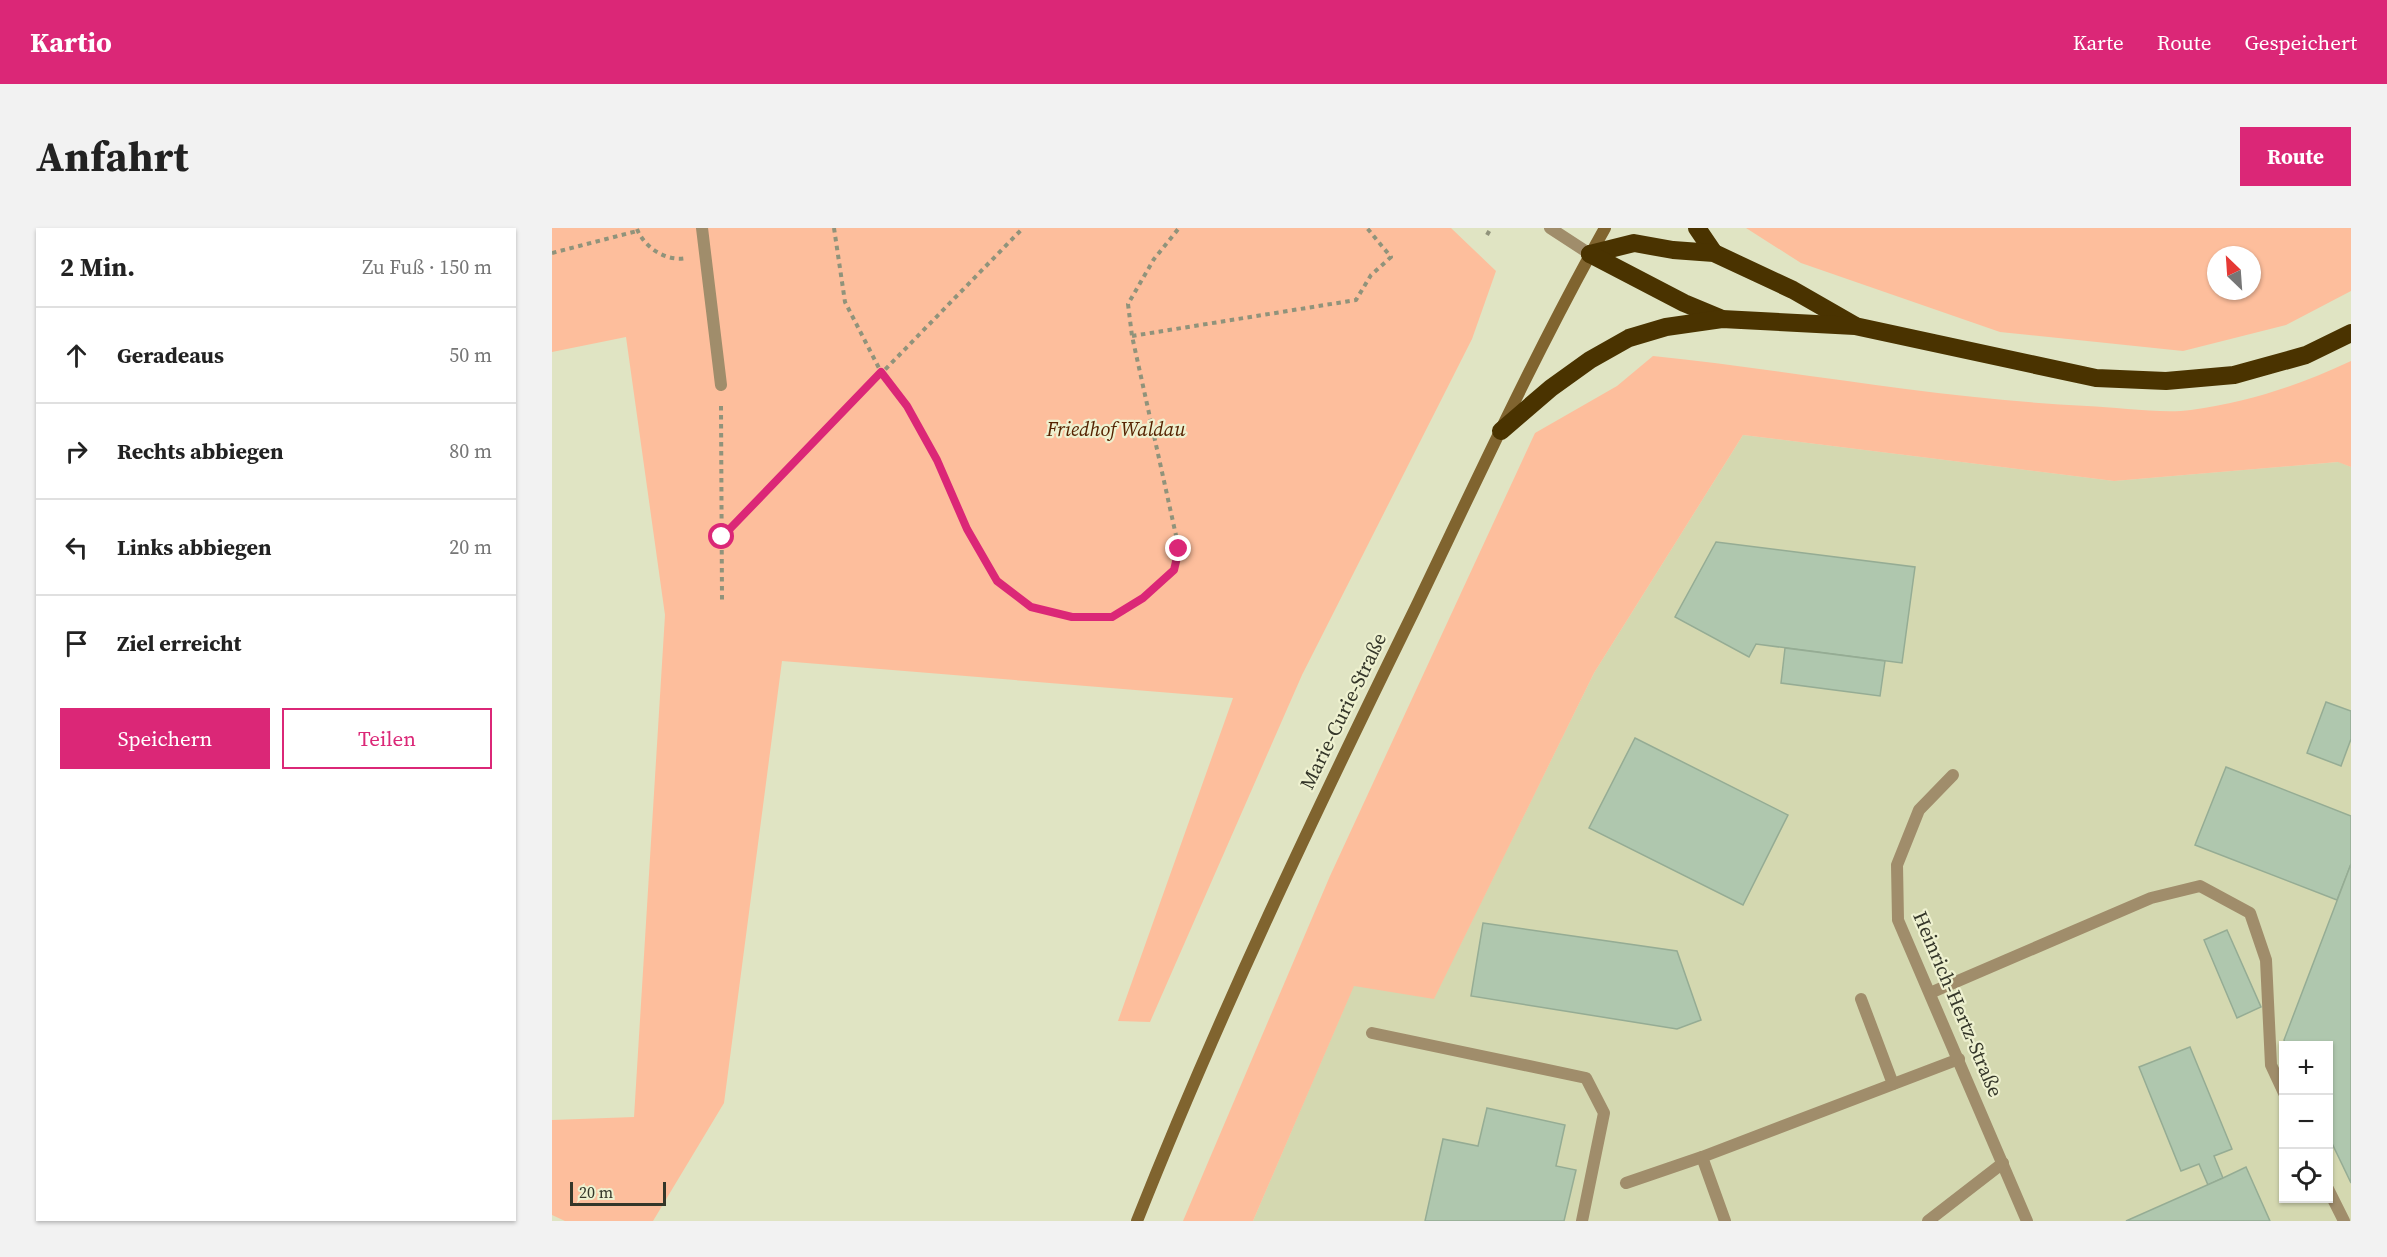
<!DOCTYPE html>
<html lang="de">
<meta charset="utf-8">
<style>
body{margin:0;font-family:"Source Serif 4",serif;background:#f2f2f2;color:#222}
.controls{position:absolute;right:18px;bottom:18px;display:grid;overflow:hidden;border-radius:0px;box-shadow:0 2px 4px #0004}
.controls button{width:54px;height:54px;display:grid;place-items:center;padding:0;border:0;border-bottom:2px solid #e0e0e0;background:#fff;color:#222;font:30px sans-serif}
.compass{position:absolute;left:1655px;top:18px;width:54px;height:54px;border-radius:50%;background:#fff;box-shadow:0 2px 4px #0004;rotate:335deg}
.scale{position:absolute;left:18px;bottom:15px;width:96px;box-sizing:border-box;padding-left:6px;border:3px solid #343629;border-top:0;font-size:16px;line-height:21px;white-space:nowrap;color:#343629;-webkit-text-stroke:4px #eef1d0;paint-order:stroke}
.stop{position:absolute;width:18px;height:18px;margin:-14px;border:4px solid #db2777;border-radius:50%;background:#fff}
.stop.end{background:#db2777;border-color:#fff;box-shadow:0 2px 6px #0008}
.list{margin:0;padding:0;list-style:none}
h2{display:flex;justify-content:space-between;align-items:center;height:78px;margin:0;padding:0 24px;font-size:26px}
h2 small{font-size:20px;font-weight:400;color:#767676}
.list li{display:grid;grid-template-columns:39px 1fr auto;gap:18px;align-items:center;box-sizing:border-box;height:96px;padding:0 24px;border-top:2px solid #e0e0e0}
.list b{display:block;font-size:22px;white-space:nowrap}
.list em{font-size:20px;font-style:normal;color:#767676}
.actions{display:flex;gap:12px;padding:18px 24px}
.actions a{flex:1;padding:14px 0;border:2px solid #db2777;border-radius:0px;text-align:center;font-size:21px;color:#db2777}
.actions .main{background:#db2777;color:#fff}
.icon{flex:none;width:33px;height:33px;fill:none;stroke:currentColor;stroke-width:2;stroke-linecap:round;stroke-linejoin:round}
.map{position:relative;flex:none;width:1799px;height:993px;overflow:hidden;border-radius:0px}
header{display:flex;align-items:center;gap:36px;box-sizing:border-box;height:84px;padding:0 30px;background:#db2777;color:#fff}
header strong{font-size:28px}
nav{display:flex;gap:33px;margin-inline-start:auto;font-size:21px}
.intro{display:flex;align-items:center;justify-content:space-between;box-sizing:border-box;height:144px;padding:0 36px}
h1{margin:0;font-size:42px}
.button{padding:15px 27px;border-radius:0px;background:#db2777;color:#fff;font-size:21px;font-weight:700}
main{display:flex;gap:36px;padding:0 36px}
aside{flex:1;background:#fff;border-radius:0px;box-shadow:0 2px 4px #0004}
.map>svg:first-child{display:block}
.built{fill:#d4d8b0;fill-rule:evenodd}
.green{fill:#fdbe9c;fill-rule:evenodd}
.building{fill:#afc7ae;stroke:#95ac94;stroke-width:1.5}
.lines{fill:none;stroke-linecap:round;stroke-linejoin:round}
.path{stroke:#90937b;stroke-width:4;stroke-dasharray:4.5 4.5;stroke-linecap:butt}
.service{stroke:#a08d6b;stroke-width:12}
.minor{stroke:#a08d6b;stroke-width:12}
.secondary{stroke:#80642f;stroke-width:12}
.motorway{stroke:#4a3300;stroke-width:18}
.route{stroke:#db2777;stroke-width:8}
.labels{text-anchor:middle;stroke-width:4.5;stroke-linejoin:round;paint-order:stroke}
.park-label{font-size:20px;font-style:italic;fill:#520;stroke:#eef1d0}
.street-label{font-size:20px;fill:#343629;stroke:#eef1d0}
</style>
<header>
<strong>Kartio</strong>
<nav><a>Karte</a><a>Route</a><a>Gespeichert</a></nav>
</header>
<div class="intro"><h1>Anfahrt</h1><a class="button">Route</a></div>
<main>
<aside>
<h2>2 Min.<small>Zu Fuß · 150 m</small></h2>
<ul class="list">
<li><svg class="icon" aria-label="ahead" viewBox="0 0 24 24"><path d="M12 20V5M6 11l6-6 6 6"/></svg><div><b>Geradeaus</b></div><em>50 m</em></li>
<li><svg class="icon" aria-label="right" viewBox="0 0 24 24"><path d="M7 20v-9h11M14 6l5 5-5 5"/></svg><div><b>Rechts abbiegen</b></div><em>80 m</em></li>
<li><svg class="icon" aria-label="left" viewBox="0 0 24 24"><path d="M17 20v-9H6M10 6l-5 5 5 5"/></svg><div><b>Links abbiegen</b></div><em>20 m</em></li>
<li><svg class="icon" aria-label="arrive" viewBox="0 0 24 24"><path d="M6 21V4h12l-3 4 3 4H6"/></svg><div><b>Ziel erreicht</b></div></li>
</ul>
<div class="actions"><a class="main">Speichern</a><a>Teilen</a></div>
</aside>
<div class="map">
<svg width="1799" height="993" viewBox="0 0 1799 993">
<rect width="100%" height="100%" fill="#e0e4c3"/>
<!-- built -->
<path class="built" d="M1191 207 1562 253 1787 234 1799 239V993H701L802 757 882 770 1042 445ZM1732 818H1776V970H1732Z"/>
<!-- green -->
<g class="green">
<polygon points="0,0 899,0 944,43 920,111 750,447 598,794 566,793 681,470 230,433 172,875 101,993 13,993 0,987 0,892 82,889 113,387 74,109 0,124"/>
<path d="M1194 0H1799V63L1734 97 1631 123 1448 104 1249 35ZM1664 27H1700V63H1664Z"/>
<path d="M1101 128C1246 143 1389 171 1535 178 1565 179 1610 186 1639 182 1698 174 1745 158 1799 133V239L1786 234 1562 253 1191 207 1042 445 882 771 802 758 701 993H631L778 648 983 205 1065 158Z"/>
</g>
<!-- building -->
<g class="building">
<polygon points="1164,314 1363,339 1350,435 1204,416 1197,429 1123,389"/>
<polygon points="1233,420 1333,433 1328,468 1229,455"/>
<polygon points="1774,474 1799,483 1799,511 1789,538 1755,525"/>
<polygon points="1083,510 1236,587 1191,677 1037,600"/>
<polygon points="1674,539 1799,588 1799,636 1785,672 1643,617"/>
<polygon points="1799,636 1799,955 1776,907 1776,818 1734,818 1732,812"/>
<polygon points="931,695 1125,723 1149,792 1125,801 919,768"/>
<polygon points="1675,702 1709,779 1685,790 1652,712"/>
<polygon points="1638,819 1680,921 1662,928 1671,950 1656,957 1647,936 1629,943 1587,839"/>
<polygon points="935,880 1013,897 1004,938 1024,942 1012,993 873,993 891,911 926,918"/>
<polygon points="1694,939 1718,993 1574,993 1671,950"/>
</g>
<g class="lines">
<!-- path -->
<g class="path">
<polyline points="282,0 293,74 329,144 355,178 385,232 415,301 445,353 479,379 520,389 560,389 591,370 622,342 627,321 580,108 576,76 602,31 627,0"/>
<path d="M85 1C92 19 114 34 134 30"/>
<polyline points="935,7 939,0"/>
<polyline points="0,25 85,3"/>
<polyline points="580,108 804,72 819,47 839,29 815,0"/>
<polyline points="169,178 170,372"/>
<polyline points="170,309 471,0"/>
</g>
<!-- service -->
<g class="service">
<polyline points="150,0 169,157"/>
<polyline points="1378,765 1599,670 1648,658 1698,685 1714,732 1719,837 1732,865"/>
<polyline points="1309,771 1341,856"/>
<polyline points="820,805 1034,850 1052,885 1030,993"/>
<polyline points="1074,955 1150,929"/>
<polyline points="1776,961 1792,993"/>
<polyline points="1173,993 1150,929 1407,831"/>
<polyline points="1376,993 1451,935"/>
</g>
<!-- minor -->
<g class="minor">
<polyline points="998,0 1038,26"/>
<polyline points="1401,547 1367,582 1345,637 1346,692 1475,993"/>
</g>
<!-- secondary -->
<path class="secondary" d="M585 993C667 786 763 585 861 385 923 256 983 125 1053 0"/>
<!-- motorway -->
<g class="motorway">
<polyline points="1145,0 1162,25"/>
<polyline points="1038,26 1082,15 1121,22 1162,25 1241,62 1302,97"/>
<polyline points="1038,26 1132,75 1168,90"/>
<polyline points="949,203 999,160 1038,132 1077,110 1114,99 1170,91 1303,98 1544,150 1614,153 1682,147 1754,127 1799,105"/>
</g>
</g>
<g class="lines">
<!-- route -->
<polyline class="route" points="170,309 329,144 355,178 385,232 415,301 445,353 479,379 520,389 560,389 591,370 622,342 627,321"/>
</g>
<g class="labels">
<!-- park labels -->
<g class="park-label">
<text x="564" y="208">Friedhof Waldau</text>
</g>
<!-- street labels -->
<g class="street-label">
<text transform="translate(791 483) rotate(-64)" y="7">Marie-Curie-Straße</text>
<text transform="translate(1406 776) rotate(67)" y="7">Heinrich-Hertz-Straße</text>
</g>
</g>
</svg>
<div class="controls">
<button>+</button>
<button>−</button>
<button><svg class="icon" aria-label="locate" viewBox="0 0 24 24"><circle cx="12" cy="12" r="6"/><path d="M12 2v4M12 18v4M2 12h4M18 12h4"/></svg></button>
</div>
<svg class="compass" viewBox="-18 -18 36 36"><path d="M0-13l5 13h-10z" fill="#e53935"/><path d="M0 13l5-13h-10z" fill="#767676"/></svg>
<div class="scale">20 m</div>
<div class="stop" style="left:170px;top:309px"></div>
<div class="stop end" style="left:627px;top:321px"></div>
</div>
</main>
